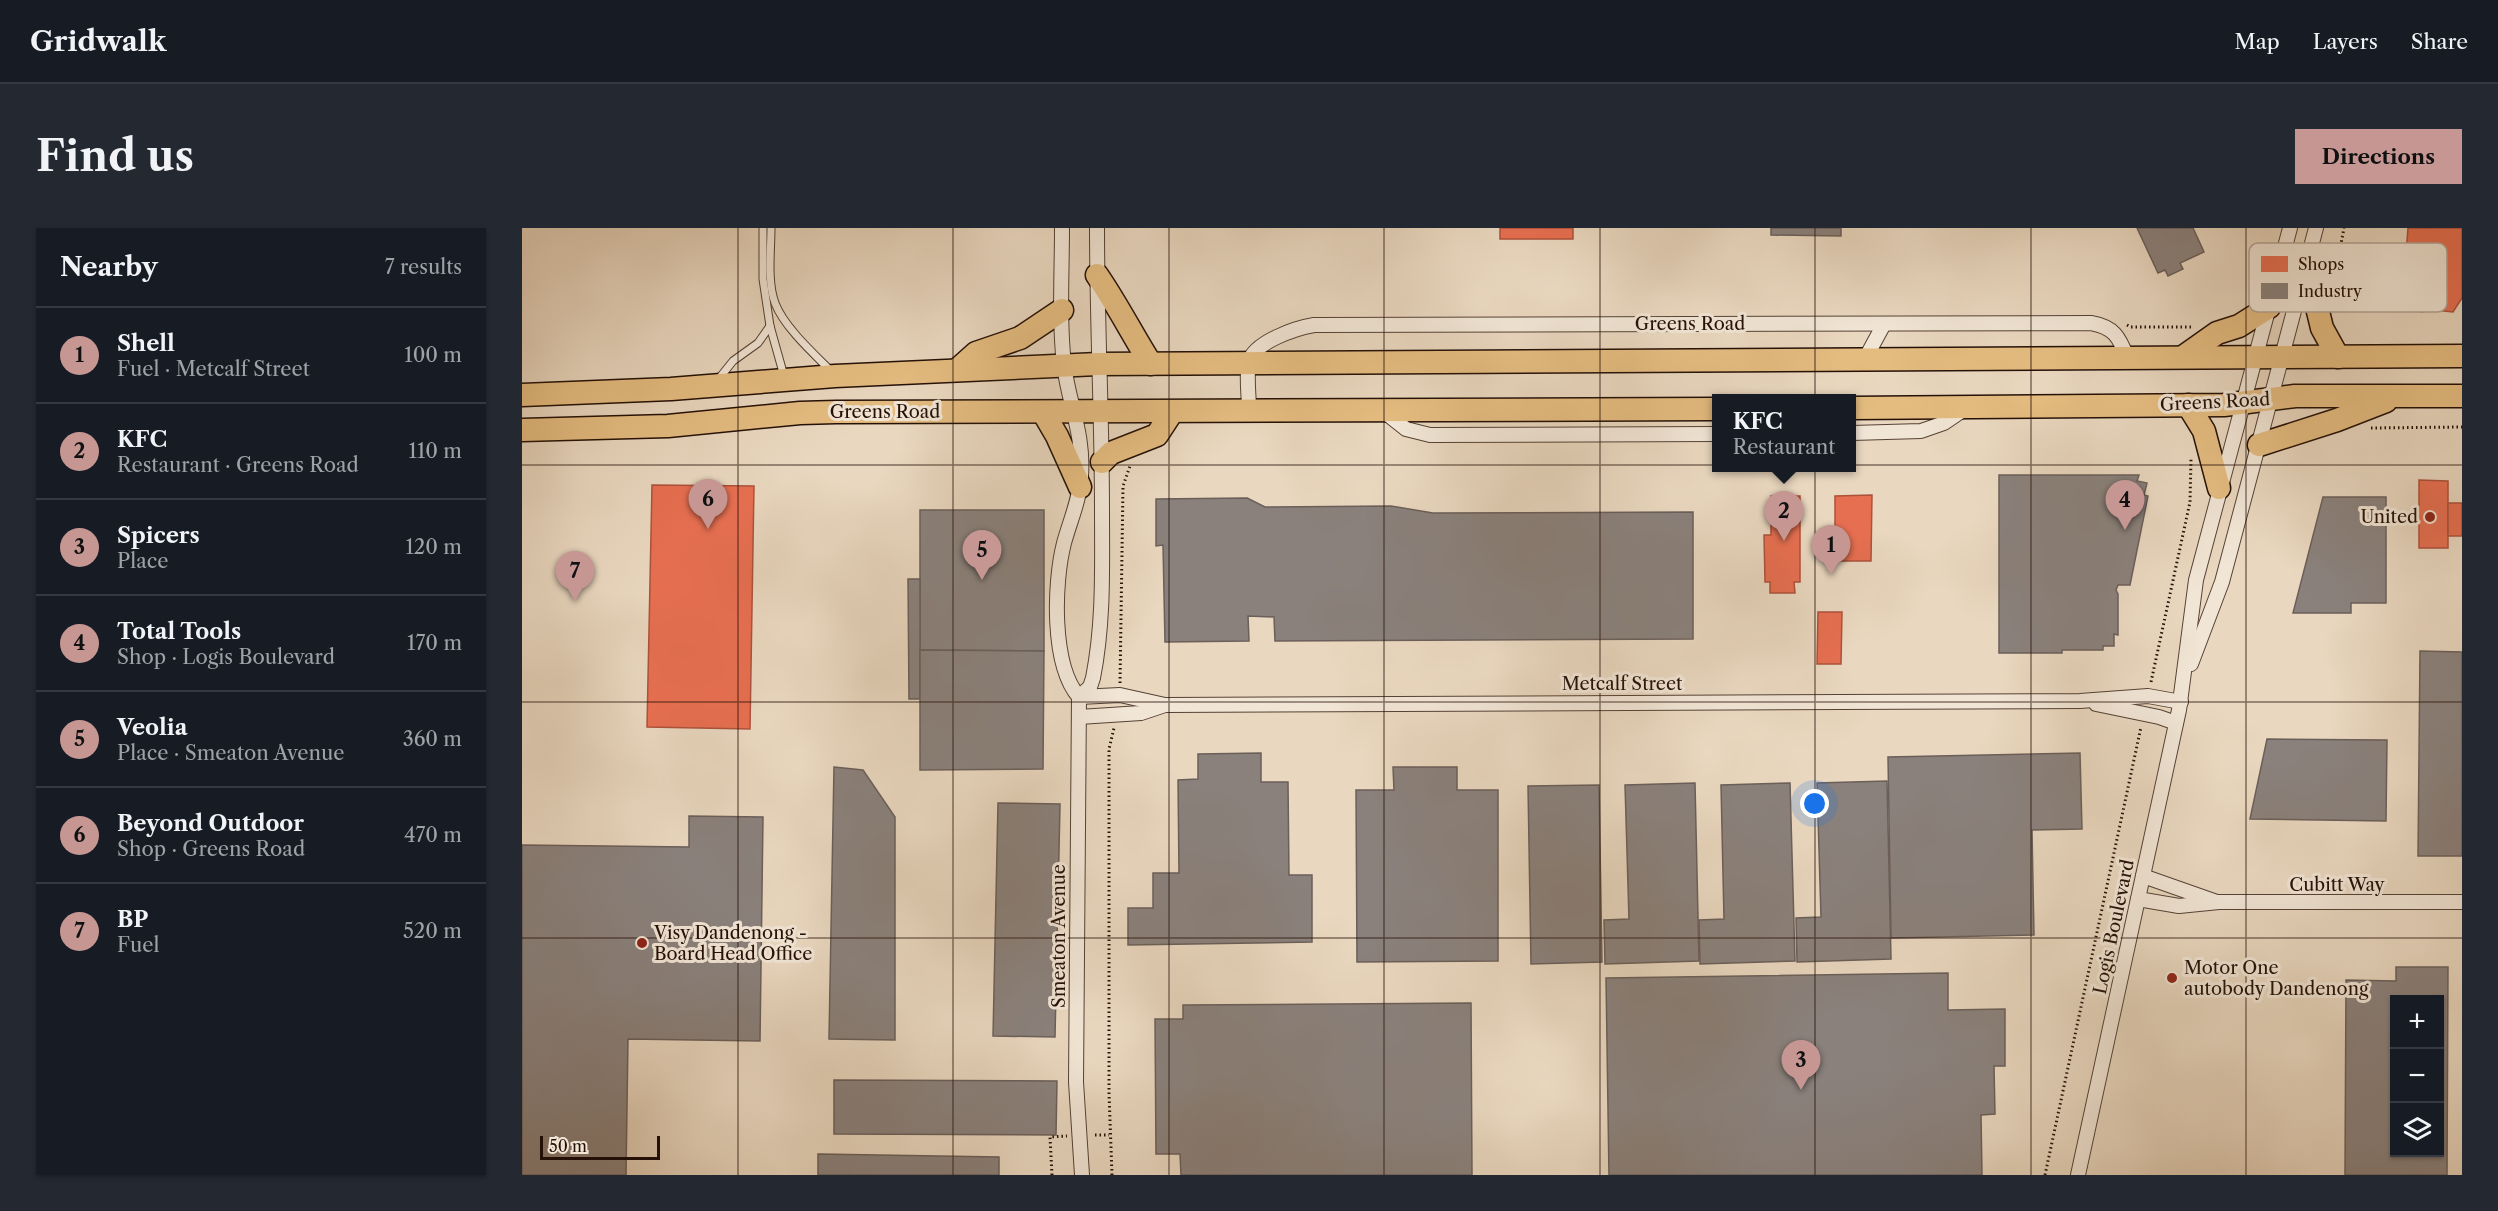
<!DOCTYPE html>
<meta charset="utf-8">
<style>
body{margin:0;font-family:"Libre Caslon Text",serif;background:#242831;color:#f1f3f6}
.controls{position:absolute;right:18px;bottom:18px;display:grid;overflow:hidden;border-radius:0px;box-shadow:0 2px 4px #0004}
.controls button{width:54px;height:54px;display:grid;place-items:center;padding:0;border:0;border-bottom:2px solid #363941;background:#171b24;color:#f1f3f6;font:30px sans-serif}
.scale{position:absolute;left:18px;bottom:15px;width:120px;box-sizing:border-box;padding-left:6px;border:3px solid #241007;border-top:0;font-size:16px;line-height:21px;white-space:nowrap;color:#241007;-webkit-text-stroke:4px #f1e5d5;paint-order:stroke}
.you{position:absolute;left:1293px;top:576px;width:21px;height:21px;margin:-15px;border:4px solid #fff;border-radius:50%;background:#1a73e8;box-shadow:0 0 0 9px #1a73e833}
.badge{display:grid;place-items:center;width:39px;height:39px;border-radius:50%;background:#c59692;color:#111;font-size:20px;font-weight:700}
.pin{position:absolute;translate:-50% -50px;filter:drop-shadow(0 2px 3px #0008)}
.pin::after{content:'';position:absolute;top:32px;width:21px;height:18px;background:inherit;clip-path:polygon(0 0,100% 0,50% 100%)}
.popup{position:absolute;left:1190px;top:166px;width:144px;height:78px;box-sizing:border-box;display:grid;place-content:center;border-radius:0px;background:#171b24;filter:drop-shadow(0 2px 4px #0005);font-size:20px;white-space:nowrap;color:#9ea1a6}
.popup b{font-size:22px;color:#f1f3f6}
.popup::after{content:'';position:absolute;left:50%;top:100%;margin-left:-12px;border:12px solid transparent;border-top-color:#171b24}
.list{margin:0;padding:0;list-style:none}
h2{display:flex;justify-content:space-between;align-items:center;height:78px;margin:0;padding:0 24px;font-size:26px}
h2 small{font-size:20px;font-weight:400;color:#9ea1a6}
.list li{display:grid;grid-template-columns:39px 1fr auto;gap:18px;align-items:center;box-sizing:border-box;height:96px;padding:0 24px;border-top:2px solid #363941}
.list b{display:block;font-size:22px;white-space:nowrap}
.list p{margin:0;font-size:20px;white-space:nowrap;color:#9ea1a6}
.list em{font-size:20px;font-style:normal;color:#9ea1a6}
.icon{flex:none;width:33px;height:33px;fill:none;stroke:currentColor;stroke-width:2;stroke-linecap:round;stroke-linejoin:round}
.map{position:relative;flex:none;width:1940px;height:947px;overflow:hidden;border-radius:0px}
header{display:flex;align-items:center;gap:36px;box-sizing:border-box;height:84px;padding:0 30px;background:#171b24;border-bottom:2px solid #363941}
header strong{font-size:28px}
nav{display:flex;gap:33px;margin-inline-start:auto;font-size:21px}
.intro{display:flex;align-items:center;justify-content:space-between;box-sizing:border-box;height:144px;padding:0 36px}
h1{margin:0;font-size:42px}
.button{padding:15px 27px;border-radius:0px;background:#c59692;color:#111;font-size:21px;font-weight:700}
main{display:flex;gap:36px;padding:0 36px}
aside{flex:1;background:#171b24;border-radius:0px;box-shadow:0 2px 4px #0004}
.map>svg:first-child{display:block}
.shops{fill:#e76f51;stroke:#ac523b;stroke-width:1.5}
.industry{fill:#8a817c;stroke:#6b5f59;stroke-width:1.5;fill-rule:evenodd}
.lines{fill:none;stroke-linecap:round;stroke-linejoin:round}
.service-casing{stroke:#554235;stroke-width:9}
.minor-casing{stroke:#554235;stroke-width:16}
.primary-casing{stroke:#241007;stroke-width:25}
.path{stroke:#241007;stroke-width:3;stroke-dasharray:1.5 3;stroke-linecap:butt}
.service{stroke:#f1e5d5;stroke-width:7}
.minor{stroke:#f1e5d5;stroke-width:14}
.primary{stroke:#e4bc80;stroke-width:22}
.grid{fill:none;stroke:#241007;stroke-width:1.5;stroke-opacity:0.55}
.poi-dot{fill:#8f2418;stroke:#f1e5d5;stroke-width:2}
.labels{text-anchor:middle;stroke-width:6;stroke-linejoin:round;paint-order:stroke}
.street-label{font-size:18px;fill:#241007;stroke:#f1e5d5}
.poi-label{font-size:18px;fill:#241007;stroke:#f1e5d5;text-anchor:start}
.key{fill:#f1e5d5;stroke:#b4a597;stroke-width:1.5}
.key-label{font-size:16px;fill:#241007}
</style>
<header>
<strong>Gridwalk</strong>
<nav><a>Map</a><a>Layers</a><a>Share</a></nav>
</header>
<div class="intro"><h1>Find us</h1><a class="button">Directions</a></div>
<main>
<aside>
<h2>Nearby<small>7 results</small></h2>
<ul class="list">
<li><span class="badge">1</span><div><b>Shell</b><p>Fuel · Metcalf Street</p></div><em>100 m</em></li>
<li><span class="badge">2</span><div><b>KFC</b><p>Restaurant · Greens Road</p></div><em>110 m</em></li>
<li><span class="badge">3</span><div><b>Spicers</b><p>Place</p></div><em>120 m</em></li>
<li><span class="badge">4</span><div><b>Total Tools</b><p>Shop · Logis Boulevard</p></div><em>170 m</em></li>
<li><span class="badge">5</span><div><b>Veolia</b><p>Place · Smeaton Avenue</p></div><em>360 m</em></li>
<li><span class="badge">6</span><div><b>Beyond Outdoor</b><p>Shop · Greens Road</p></div><em>470 m</em></li>
<li><span class="badge">7</span><div><b>BP</b><p>Fuel</p></div><em>520 m</em></li>
</ul>
</aside>
<div class="map">
<svg width="1940" height="947" viewBox="0 0 1940 947">
<rect width="100%" height="100%" fill="#e9d7bf"/>
<filter id="stains"><feTurbulence type="fractalNoise" baseFrequency=".00333" numOctaves="4"/><feColorMatrix values="0 0 0 0 .2 0 0 0 0 .09 0 0 0 0 .02 0 0 0 .5 -.17"/></filter>
<radialGradient id="worn" r=".72"><stop offset=".6" stop-color="#630" stop-opacity="0"/><stop offset="1" stop-color="#630" stop-opacity=".3"/></radialGradient>
<!-- shops -->
<g class="shops">
<rect x="978" y="0" width="73" height="11"/>
<polygon points="1886,0 1940,0 1940,70 1931,84 1912,82 1899,84 1896,77 1888,80 1886,75 1868,82 1861,48 1883,40"/>
<polygon points="1897,252 1926,253 1926,320 1897,320"/>
<polygon points="130,257 232,258 228,501 125,499"/>
<polygon points="1350,267 1349,333 1313,333 1313,268"/>
<polygon points="1249,268 1278,268 1278,354 1272,354 1273,365 1248,365 1248,354 1243,354 1242,307 1249,307"/>
<rect x="1926" y="275" width="14" height="33"/>
<polygon points="1296,384 1320,384 1319,436 1295,436"/>
</g>
<!-- industry -->
<g class="industry">
<polygon points="1249,0 1319,0 1319,8 1249,7"/>
<polygon points="1615,0 1671,0 1682,24 1658,35 1661,41 1646,48 1643,42 1636,45"/>
<polygon points="1477,247 1617,247 1615,253 1625,255 1622,267 1626,268 1608,357 1596,357 1594,362 1596,366 1596,407 1592,406 1592,418 1581,418 1581,422 1540,422 1540,425 1477,425"/>
<polygon points="1801,269 1864,269 1864,375 1829,375 1829,385 1771,385"/>
<polygon points="725,270 743,279 869,278 911,285 1171,284 1171,411 753,413 752,389 726,388 727,413 643,414 641,317 634,318 634,271"/>
<polygon points="398,282 522,282 522,423 398,422"/>
<polygon points="386,351 398,351 398,471 387,471"/>
<polygon points="398,422 522,423 521,541 398,542"/>
<polygon points="1898,423 1940,424 1940,628 1896,628"/>
<polygon points="1745,511 1865,512 1864,593 1728,591"/>
<polygon points="739,525 739,554 766,554 767,647 790,647 790,714 606,717 606,680 631,680 631,645 657,645 656,552 676,551 676,526"/>
<polygon points="1558,525 1560,601 1510,602 1512,707 1369,710 1366,529"/>
<polygon points="312,539 341,542 373,589 373,812 307,811"/>
<polygon points="871,539 935,539 935,562 976,562 976,733 835,734 834,562 872,562"/>
<polygon points="1365,553 1369,731 1275,734 1274,690 1299,689 1295,555"/>
<polygon points="1173,555 1177,733 1083,736 1082,692 1107,691 1103,557"/>
<polygon points="1268,555 1273,733 1178,736 1177,692 1202,691 1199,557"/>
<polygon points="1077,557 1080,734 1009,736 1006,558"/>
<polygon points="476,575 538,576 533,809 471,808"/>
<polygon points="167,588 241,589 238,813 106,811 104,947 0,947 0,617 167,619"/>
<path d="M1874 739H1926L1925 947H1823L1824 752 1874 753ZM1872 772H1918V924H1872Z"/>
<polygon points="1426,745 1426,782 1483,781 1483,838 1472,838 1473,886 1459,887 1460,947 1087,947 1084,750"/>
<polygon points="949,775 950,947 659,947 658,926 634,926 633,791 661,791 661,777"/>
<polygon points="312,852 535,853 534,907 312,906"/>
<polygon points="296,926 477,929 477,947 296,947"/>
</g>
<g class="lines">
<defs>
<g id="service">
<polyline points="241,0 241,51 248,98 262,148"/>
<path d="M249 0C249 23 245 53 253 75 262 99 292 126 310 144"/>
<polyline points="195,153 211,133 236,115 248,98"/>
</g>
<g id="minor">
<path d="M540 0C540 45 537 92 542 137 547 177 562 205 559 248 558 271 548 293 542 315 532 354 529 437 557 469L554 854 560 947"/>
<polyline points="1343,131 1362,96"/>
<path d="M727 182C727 167 724 148 727 134 732 114 774 100 792 97L1569 95C1592 99 1597 109 1605 129"/>
<polyline points="860,182 884,201 908,207 1194,206"/>
<polyline points="1330,205 1399,203 1422,195 1444,180"/>
<polyline points="1669,436 1700,354 1794,0"/>
<path d="M557 469 568 459 571 450C582 394 580 339 580 282 580 188 575 94 575 0"/>
<polyline points="557,469 598,467 643,477"/>
<polyline points="1574,476 1637,489 1654,495"/>
<polyline points="557,489 619,485 643,477 1558,473 1626,468 1659,474"/>
<polyline points="1621,648 1695,674"/>
<polyline points="1616,671 1657,678 1697,674 1940,674"/>
<polyline points="1556,947 1657,482 1674,352 1768,0"/>
</g>
<g id="primary">
<polyline points="1785,38 1800,100 1816,129"/>
<path d="M575 47C595 76 610 106 629 136"/>
<polyline points="1661,129 1695,105 1717,98 1747,79"/>
<polyline points="435,142 454,125 498,110 540,82"/>
<polyline points="0,167 149,161 313,148 576,136 1940,128"/>
<polyline points="1666,177 1682,203 1697,260"/>
<polyline points="1330,180 1702,177 1773,168 1940,168"/>
<polyline points="521,184 535,208 558,259"/>
<polyline points="0,202 146,198 278,185 314,184 1194,181"/>
<polyline points="1737,217 1815,192 1864,173"/>
<polyline points="580,234 589,225 635,207 650,184"/>
</g>
</defs>
<!-- service casing -->
<use href="#service" class="service-casing"/>
<!-- minor casing -->
<use href="#minor" class="minor-casing"/>
<!-- primary casing -->
<use href="#primary" class="primary-casing"/>
<!-- path -->
<g class="path">
<polyline points="1811,58 1822,0"/>
<polyline points="1605,97 1609,99 1670,99"/>
<polyline points="1849,200 1940,199"/>
<polyline points="1629,454 1668,274 1669,231"/>
<polyline points="598,455 601,258 608,238"/>
<polyline points="573,907 587,907"/>
<polyline points="530,947 528,909 545,908"/>
<polyline points="590,947 587,865 587,521 592,500"/>
<polyline points="1523,947 1619,499"/>
</g>
<!-- service -->
<use href="#service" class="service"/>
<!-- minor -->
<use href="#minor" class="minor"/>
<!-- primary -->
<use href="#primary" class="primary"/>
</g>
<!-- grid -->
<path class="grid" d="M216 0V947M431 0V947M647 0V947M862 0V947M1078 0V947M1293 0V947M1509 0V947M1724 0V947M0 237H1940M0 474H1940M0 710H1940"/>
<!-- markers -->
<g class="poi-dot">
<circle cx="1908" cy="289" r="6"/>
<circle cx="120" cy="715" r="6"/>
<circle cx="1650" cy="750" r="6"/>
</g>
<g class="labels">
<!-- street labels -->
<g class="street-label">
<text x="1168" y="102">Greens Road</text>
<text transform="translate(1693 174) rotate(-3)" y="6">Greens Road</text>
<text x="363" y="190">Greens Road</text>
<text x="1100" y="462">Metcalf Street</text>
<text x="1815" y="663">Cubitt Way</text>
<text transform="translate(1592 699) rotate(-78)" y="6">Logis Boulevard</text>
<text transform="translate(537 708) rotate(-90)" y="6">Smeaton Avenue</text>
</g>
<!-- poi labels -->
<g class="poi-label">
<text x="1896" y="295" text-anchor="end">United</text>
<text x="132" y="711">Visy Dandenong -<tspan x="132" dy="21">Board Head Office</tspan></text>
<text x="1662" y="746">Motor One<tspan x="1662" dy="21">autobody Dandenong</tspan></text>
</g>
</g>
<!-- legend -->
<rect x="1727" y="15" width="198" height="69" rx="9" class="key"/>
<rect x="1739" y="28" width="27" height="16" fill="#e76f51"/>
<rect x="1739" y="55" width="27" height="16" fill="#8a817c"/>
<g class="key-label">
<text x="1776" y="42">Shops</text>
<text x="1776" y="69">Industry</text>
</g>
<rect width="100%" height="100%" filter="url(#stains)"/>
<rect width="100%" height="100%" fill="url(#worn)"/>
</svg>
<div class="controls">
<button>+</button>
<button>−</button>
<button><svg class="icon" aria-label="layers" viewBox="0 0 24 24"><path d="M12 4l9 5-9 5-9-5zM3 14l9 5 9-5"/></svg></button>
</div>
<div class="scale">50 m</div>
<div class="you"></div>
<div class="pin badge" style="left:1309px;top:347px">1</div>
<div class="pin badge" style="left:1262px;top:313px">2</div>
<div class="popup"><b>KFC</b>Restaurant</div>
<div class="pin badge" style="left:1279px;top:862px">3</div>
<div class="pin badge" style="left:1603px;top:302px">4</div>
<div class="pin badge" style="left:460px;top:352px">5</div>
<div class="pin badge" style="left:186px;top:301px">6</div>
<div class="pin badge" style="left:53px;top:373px">7</div>
</div>
</main>
